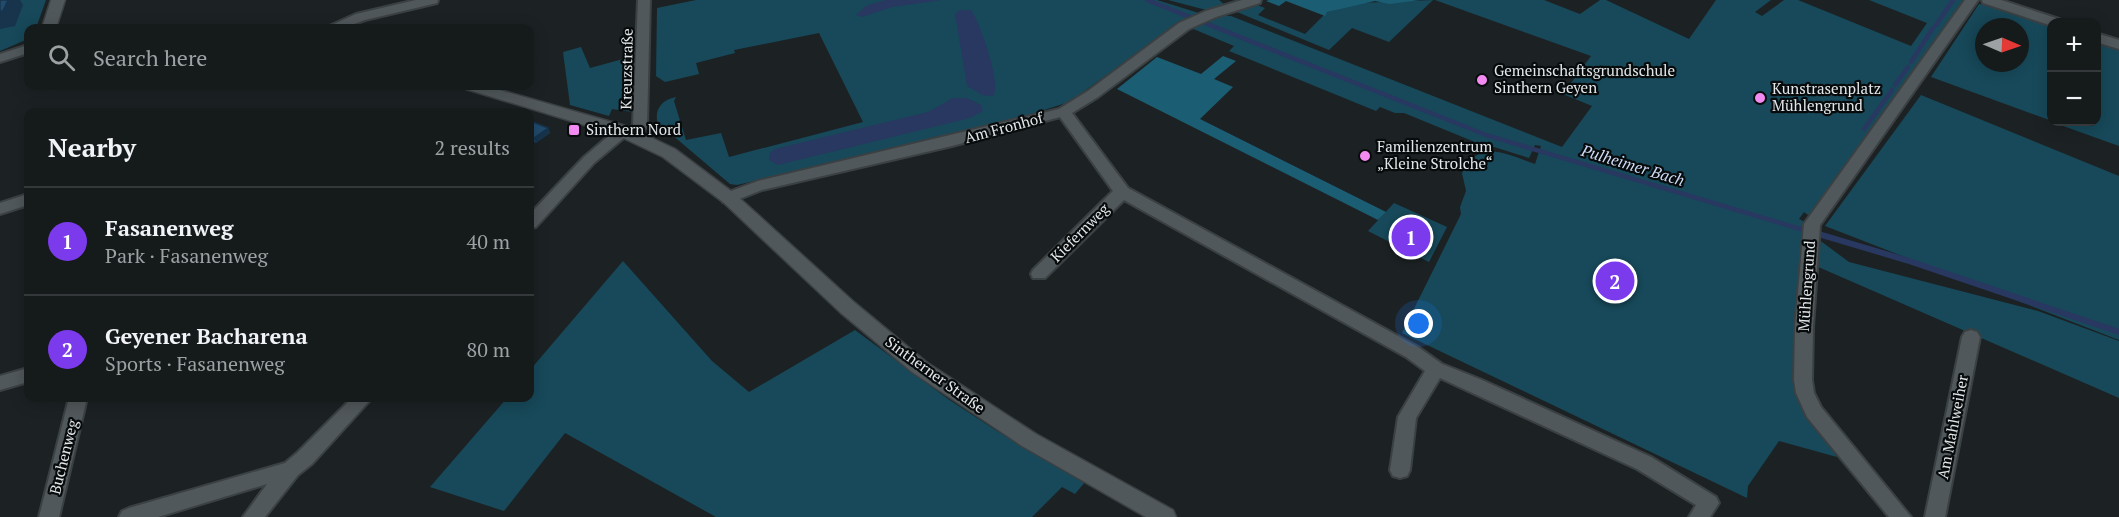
<!DOCTYPE html>
<meta charset="utf-8">
<style>
body{margin:0;font-family:"PT Serif",serif;background:#1e2324;color:#f1f3f6}
.controls{position:absolute;right:18px;top:18px;display:grid;overflow:hidden;border-radius:12px;box-shadow:0 3px 15px #0003}
.controls button{width:54px;height:54px;display:grid;place-items:center;padding:0;border:0;border-bottom:2px solid #34383a;background:#151a1b;color:#f1f3f6;font:30px sans-serif}
.compass{position:absolute;left:1975px;top:18px;width:54px;height:54px;border-radius:50%;background:#151a1b;box-shadow:0 3px 15px #0003;rotate:92deg}
.you{position:absolute;left:1419px;top:324px;width:21px;height:21px;margin:-15px;border:4px solid #fff;border-radius:50%;background:#1a73e8;box-shadow:0 0 0 9px #1a73e833}
.badge{display:grid;place-items:center;width:39px;height:39px;border-radius:50%;background:#7c3aed;color:#fff;font-size:20px;font-weight:700}
.pin{position:absolute;translate:-50% -50%;border:3px solid #fff;box-shadow:0 2px 6px #0006}
.list{margin:0;padding:0;list-style:none}
h2{display:flex;justify-content:space-between;align-items:center;height:78px;margin:0;padding:0 24px;font-size:26px}
h2 small{font-size:20px;font-weight:400;color:#9da1a3}
.list li{display:grid;grid-template-columns:39px 1fr auto;gap:18px;align-items:center;box-sizing:border-box;height:108px;padding:0 24px;border-top:2px solid #34383a}
.list b{display:block;font-size:22px;white-space:nowrap}
.list p{margin:0;font-size:20px;white-space:nowrap;color:#9da1a3}
.list em{font-size:20px;font-style:normal;color:#9da1a3}
.icon{flex:none;width:33px;height:33px;fill:none;stroke:currentColor;stroke-width:2;stroke-linecap:round;stroke-linejoin:round}
.map{position:relative;flex:none;width:2119px;height:517px;overflow:hidden}
.search{position:absolute;background:#151a1b;box-shadow:0 3px 15px #0003;left:24px;top:24px;width:510px;height:66px;display:flex;align-items:center;gap:15px;box-sizing:border-box;padding:0 21px;border-radius:12px;color:#9da1a3;font-size:22px}
.panel{position:absolute;background:#151a1b;box-shadow:0 3px 15px #0003;left:24px;top:108px;width:510px;height:294px;border-radius:12px}
.map>svg:first-child{display:block}
.green{fill:#17495a;fill-rule:evenodd}
.forest{fill:#1b5e74}
.water{fill:#283861}
.lines{fill:none;stroke-linecap:round;stroke-linejoin:round}
.stream-far1{stroke:#283861;stroke-width:4.5}
.stream{stroke:#283861;stroke-width:6}
.street-casing{stroke:#3b4043;stroke-width:4}
.secondary-casing{stroke:#3b4043;stroke-width:3}
.street{fill:#51585b;fill-rule:evenodd}
.secondary{fill:#51585b;fill-rule:evenodd}
.wall{fill:#1c405e}
.shaded-wall{fill:#17344c}
.building{fill:#214b6d;stroke:#17344c;stroke-width:1.5}
.poi-dot{fill:#f38af1;stroke:#080b0c;stroke-width:2}
.labels{text-anchor:middle;stroke-width:4.5;stroke-linejoin:round;paint-order:stroke}
.street-label{font-size:15px;fill:#e3e7e9;stroke:#080b0c}
.poi-label{font-size:15px;fill:#e3e7e9;stroke:#080b0c;text-anchor:start}
.water-label{font-size:16px;font-style:italic;fill:#cfdcf8;stroke:#080b0c}
</style>
<div class="map">
<svg width="2119" height="517" viewBox="0 0 2119 517">
<rect width="100%" height="100%" fill="#1c2224"/>
<!-- green -->
<g class="green">
<polygon points="0,0 46,0 36,28 28,28 28,39 0,51"/>
<path d="M696 0H1157L1202 14 1177 25 1069 102 991 127 737 185 730 184 671 134 665 136C651 120 655 101 676 97L674 101 686 140 721 133 729 157 863 122 819 33 734 50 735 53 696 63 699 74 665 82 656 76 657 8Z"/>
<polygon points="1168,0 1219,0 1226,6 1210,11"/>
<path d="M1433 0 1389 42 1352 28 1329 50 1237 12 1239 8C1249 5 1255 4 1265 8L1258 15 1305 34 1327 12 1357 3Z"/>
<path d="M1435 0H1544L1580 14 1600 0H1606L1689 39 1716 0H1771L1755 12 1762 16 1784 0H1798L1911 46 1927 23 1869 0H1964L1818 207 1808 215 1804 212 1799 219 1803 221V235L1798 400 1837 457 1779 441 1748 486 1747 498 1402 333 1461 214 1460 207 1466 191 1462 173C1479 138 1506 154 1535 164L1541 146 1535 145 1529 158 1494 147H1487L1404 113H1395L1380 107 1376 111 1229 51 1234 46 1191 28 1218 16H1231L1562 147 1592 106 1563 94 1591 56Z"/>
<path d="M1979 4 1995 6 2051 25 2052 121 1931 77ZM1984 27H2020V63H1984Z"/>
<polygon points="2097,40 2119,48 2119,146 2052,122 2096,122"/>
<polygon points="581,47 590,68 634,56 632,112 612,109 609,116 570,105 563,52"/>
<polygon points="1921,95 2119,176 2119,340 1825,226"/>
<polygon points="1394,203 1447,227 1429,262 1368,231"/>
<polygon points="1818,239 1849,262 2038,311 2119,341 2119,398 1816,266"/>
<polygon points="623,261 712,361 749,392 855,330 948,399 997,431 1085,482 1075,494 1062,487 1032,517 716,517 565,433 504,511 430,487 507,398 530,398 530,370"/>
</g>
<!-- forest -->
<g class="forest">
<polygon points="1269,0 1420,0 1390,4 1375,1 1327,12 1325,16 1286,1 1279,6 1266,1"/>
<polygon points="1223,56 1236,61 1214,79 1233,87 1200,119 1386,212 1378,220 1117,89 1157,57 1201,74"/>
</g>
<!-- water -->
<g class="water">
<polygon points="885,0 942,0 892,7 862,17 856,15 866,6"/>
<path d="M960 10H971C980 23 1002 85 993 96L982 95 967 86 955 14Z"/>
<polygon points="953,98 967,98 981,105 983,111 970,118 778,165 769,160 769,154 775,149 928,112"/>
</g>
<g class="lines">
<!-- stream-far1 -->
<g class="stream-far1">
<polyline points="1147,0 1486,135 1807,231"/>
<polyline points="1936,25 1953,0"/>
<polyline points="1911,62 1933,28"/>
<polyline points="1895,85 1908,67"/>
<polyline points="1864,129 1892,90"/>
</g>
<!-- stream -->
<polyline class="stream" points="1802,229 1906,260 2119,332"/>
<defs>
<g id="street">
<polygon points="416,0 438,0 437,3 365,20 343,28 325,28 356,14"/>
<path d="M638 0H650L647 126C642 134 635 141 626 136L594 163 536 227 530 228V214L584 157 618 128 623 126 629 129 633 125Z"/>
<polygon points="1242,0 1261,0 1260,3 1216,17 1189,29 1098,97 1072,113 1128,188 1418,347 1442,364 1482,380 1651,457 1716,497 1719,503 1710,517 1689,517 1696,505 1637,469 1440,378 1416,418 1410,470 1407,476 1400,478 1393,476 1390,470 1398,417 1425,371 1406,357 1124,200 1045,278 1033,278 1031,274 1033,270 1113,191 1060,117 952,146 762,190 729,203 723,202 721,198 723,194 758,181 1059,109 1088,91 1179,23 1206,11"/>
<polygon points="1965,0 1978,0 1820,225 1813,327 1812,380 1814,393 1821,407 1911,517 1889,517 1807,417 1796,393 1794,380 1795,327 1804,224"/>
<polygon points="1982,0 2001,0 2059,19 2061,22 2049,25 1983,3"/>
<polygon points="2096,33 2119,40 2119,49 2096,42"/>
<polygon points="28,45 28,53 0,62 0,54"/>
<polygon points="28,194 28,205 0,214 0,203"/>
<polygon points="1971,330 1977,332 1980,337 1945,517 1925,517 1962,337 1965,332"/>
<polygon points="28,368 28,382 0,390 0,376"/>
<polygon points="69,398 87,398 59,517 39,517"/>
<polygon points="352,398 372,398 312,464 298,475 265,517 243,517 267,484 158,517 119,517 122,511 129,508 285,463 298,452"/>
</g>
<g id="secondary">
<polygon points="51,0 65,0 56,28 42,28"/>
<polygon points="463,86 486,86 629,127 675,149 735,194 855,303 926,362 1036,434 1173,510 1176,517 1146,517 1022,446 912,372 841,313 723,202 663,157 617,135 466,89"/>
</g>
</defs>
<!-- street casing -->
<use href="#street" class="street-casing"/>
<!-- secondary casing -->
<use href="#secondary" class="secondary-casing"/>
<!-- street -->
<use href="#street" class="street"/>
<!-- secondary -->
<use href="#secondary" class="secondary"/>
</g>
<!-- wall -->
<polygon class="wall" points="530,121 548,128 550,133 536,143 530,140"/>
<!-- shaded-wall -->
<g class="shaded-wall">
<polygon points="8,0 20,0 23,5 15,26 0,29 0,11"/>
<polygon points="548,128 550,133 536,143 534,138"/>
</g>
<!-- building -->
<g class="building">
<polygon points="0,0 8,0 3,11 0,11"/>
<polygon points="530,121 548,128 534,138 530,137"/>
</g>
<!-- markers -->
<g class="poi-dot">
<circle cx="1482" cy="80" r="6"/>
<circle cx="1760" cy="98" r="6"/>
<rect x="568" y="124" width="12" height="12" rx="3"/>
<circle cx="1365" cy="156" r="6"/>
</g>
<g class="labels">
<!-- street labels -->
<g class="street-label">
<text transform="translate(627 69) rotate(-89)" y="5">Kreuzstraße</text>
<text transform="translate(1004 128) rotate(-15)" y="5">Am Fronhof</text>
<text transform="translate(1080 233) rotate(-45)" y="5">Kiefernweg</text>
<text transform="translate(1807 286) rotate(-86)" y="5">Mühlengrund</text>
<text transform="translate(935 375) rotate(36)" y="5">Sintherner Straße</text>
<text transform="translate(1953 427) rotate(-79)" y="5">Am Mahlweiher</text>
<text transform="translate(64 457) rotate(-76)" y="5">Buchenweg</text>
</g>
<!-- poi labels -->
<g class="poi-label">
<text x="1494" y="76">Gemeinschaftsgrundschule<tspan x="1494" dy="17">Sinthern Geyen</tspan></text>
<text x="1772" y="94">Kunstrasenplatz<tspan x="1772" dy="17">Mühlengrund</tspan></text>
<text x="586" y="135">Sinthern Nord</text>
<text x="1377" y="152">Familienzentrum<tspan x="1377" dy="17">„Kleine Strolche“</tspan></text>
</g>
<!-- water labels -->
<g class="water-label">
<text transform="translate(1633 165) rotate(17)" y="6">Pulheimer Bach</text>
</g>
</g>
</svg>
<div class="controls">
<button>+</button>
<button>−</button>
</div>
<svg class="compass" viewBox="-18 -18 36 36"><path d="M0-13l5 13h-10z" fill="#e53935"/><path d="M0 13l5-13h-10z" fill="#9da1a3"/></svg>
<div class="you"></div>
<div class="pin badge" style="left:1411px;top:237px">1</div>
<div class="pin badge" style="left:1615px;top:281px">2</div>
<div class="search"><svg class="icon" aria-label="search" viewBox="0 0 24 24"><circle cx="10" cy="10" r="6"/><path d="M15 15l6 6"/></svg>Search here</div>
<section class="panel">
<h2>Nearby<small>2 results</small></h2>
<ul class="list">
<li><span class="badge">1</span><div><b>Fasanenweg</b><p>Park · Fasanenweg</p></div><em>40 m</em></li>
<li><span class="badge">2</span><div><b>Geyener Bacharena</b><p>Sports · Fasanenweg</p></div><em>80 m</em></li>
</ul>
</section>
</div>
